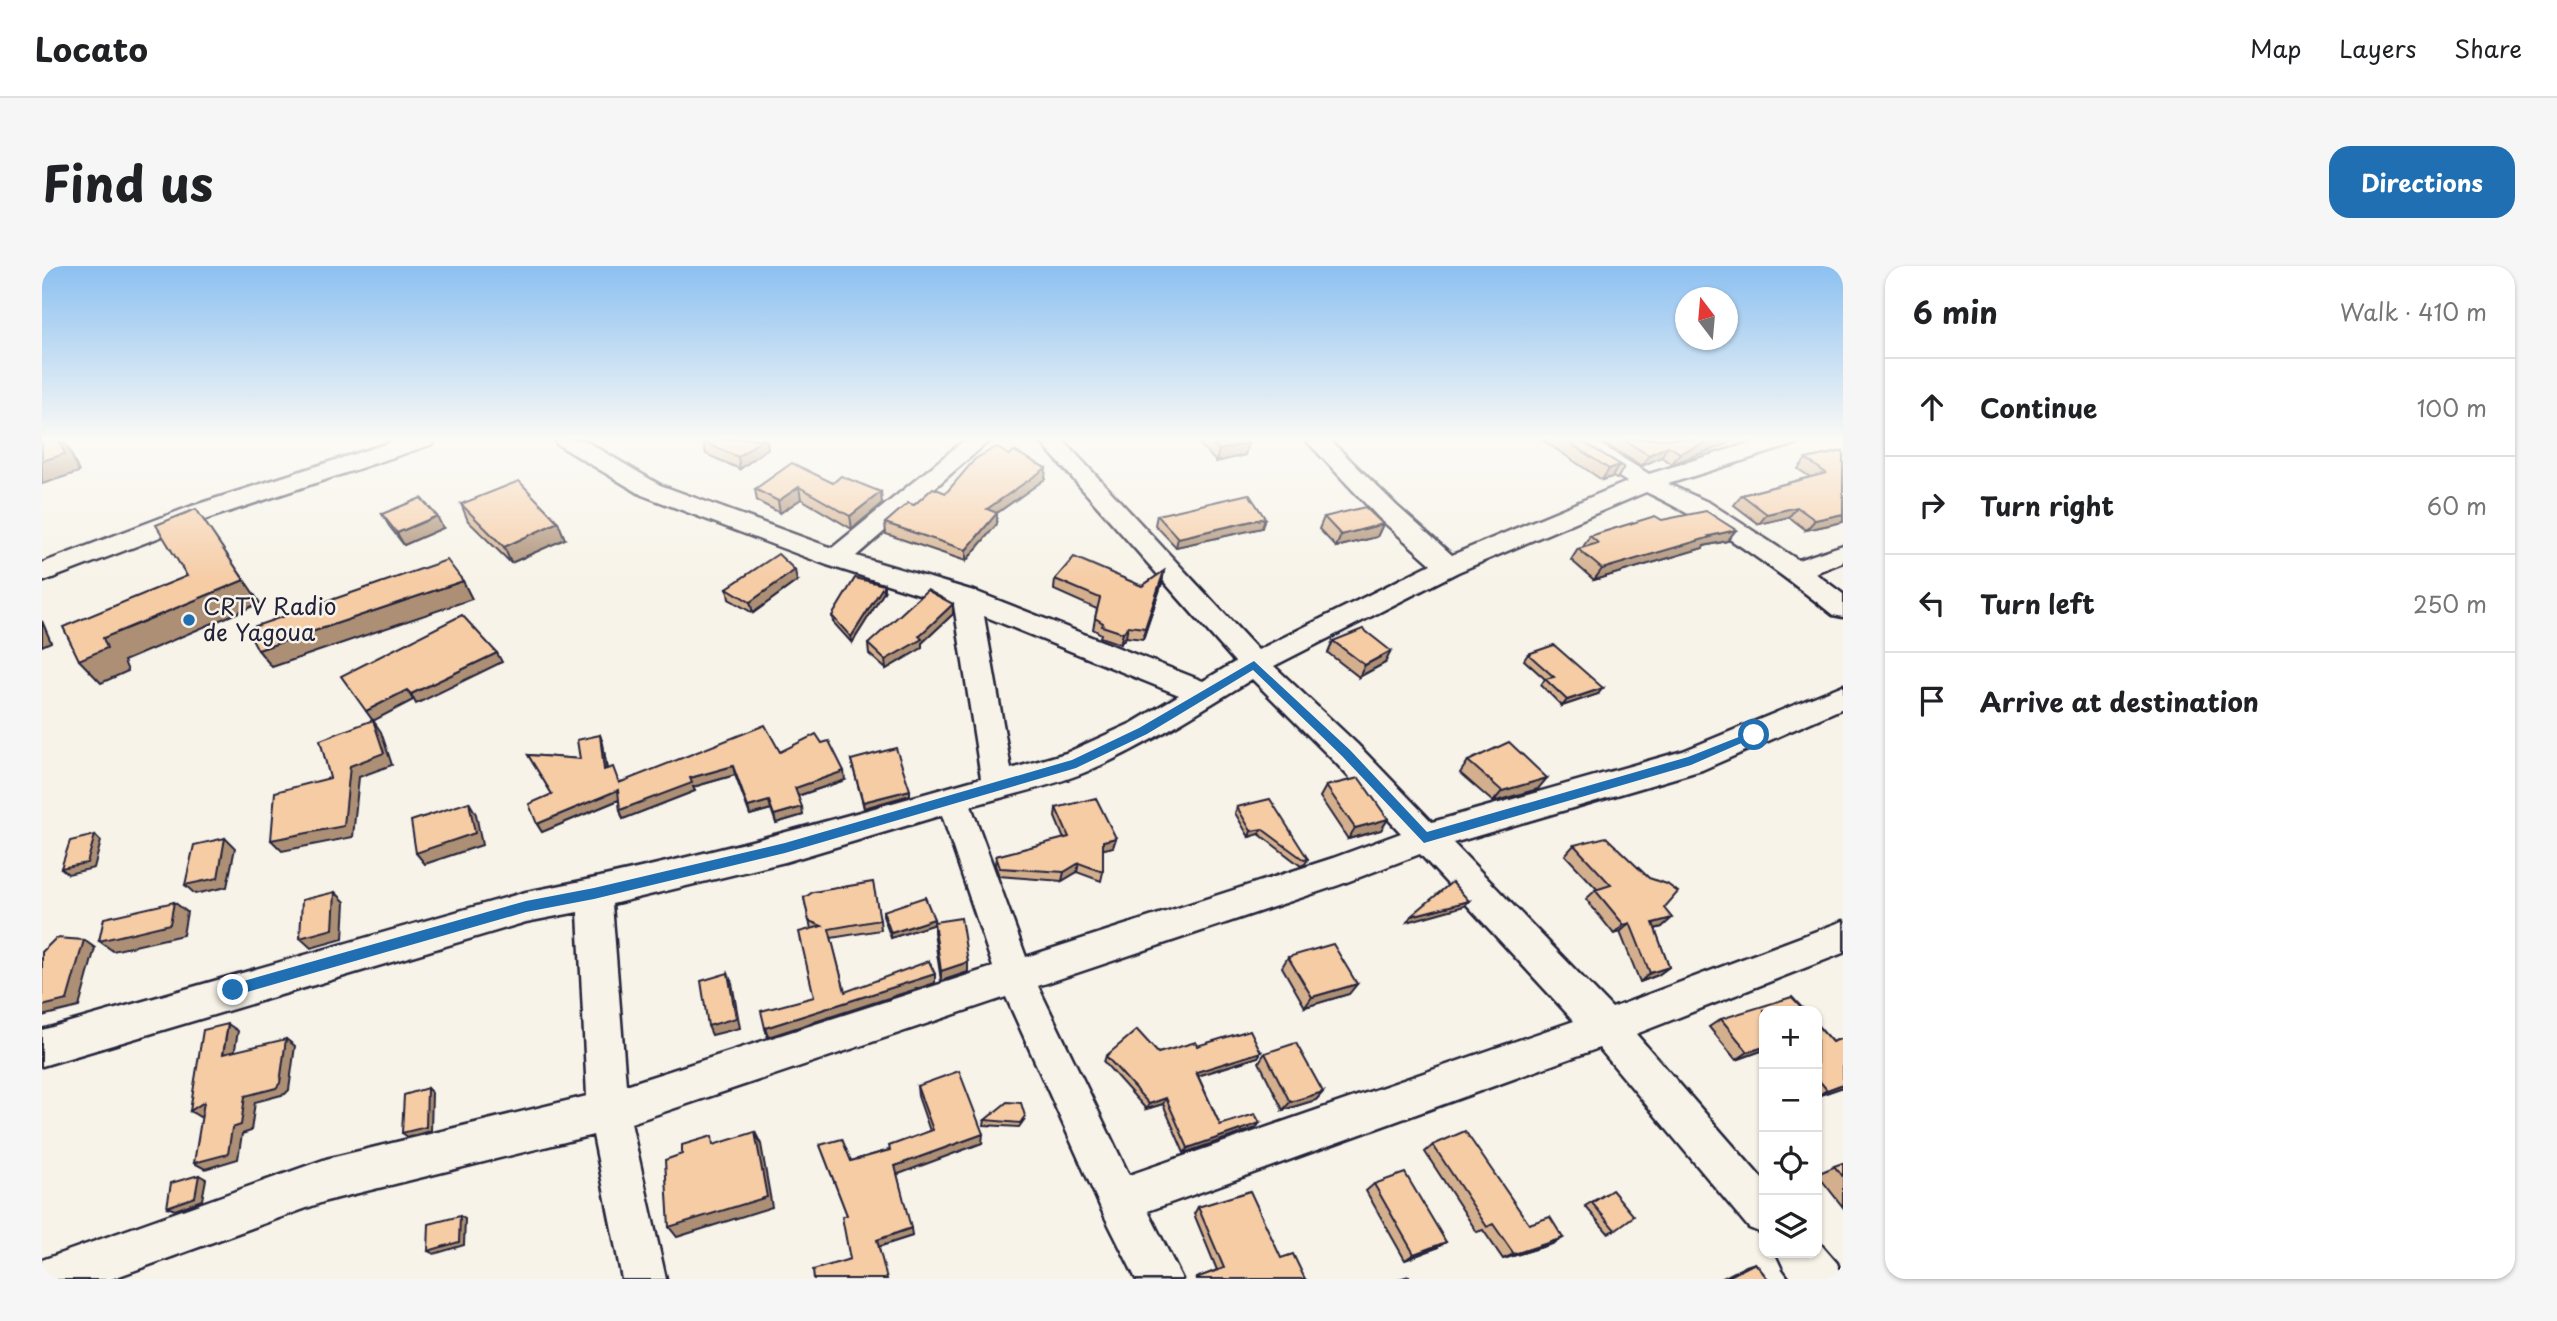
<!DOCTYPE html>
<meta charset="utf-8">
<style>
body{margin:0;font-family:"Playpen Sans",sans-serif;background:#f6f6f6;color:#202124}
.controls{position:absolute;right:21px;bottom:21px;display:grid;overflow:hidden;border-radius:14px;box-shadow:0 2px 5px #0004}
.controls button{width:63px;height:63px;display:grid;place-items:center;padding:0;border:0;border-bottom:2px solid #e0e0e0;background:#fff;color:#202124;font:35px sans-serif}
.compass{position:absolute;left:1633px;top:21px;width:63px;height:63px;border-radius:50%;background:#fff;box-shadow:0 2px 5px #0004;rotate:344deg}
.stop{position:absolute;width:21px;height:21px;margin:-16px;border:5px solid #1f6fb2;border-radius:50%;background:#fff}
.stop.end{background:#1f6fb2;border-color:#fff;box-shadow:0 2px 7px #0008}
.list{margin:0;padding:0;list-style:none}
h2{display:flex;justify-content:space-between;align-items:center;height:91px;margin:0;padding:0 28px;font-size:30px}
h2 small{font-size:23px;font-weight:400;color:#757577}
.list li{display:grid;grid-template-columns:46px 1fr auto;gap:21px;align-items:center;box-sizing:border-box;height:98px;padding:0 28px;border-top:2px solid #e0e0e0}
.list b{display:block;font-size:26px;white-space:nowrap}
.list em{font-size:23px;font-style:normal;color:#757577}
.icon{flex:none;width:38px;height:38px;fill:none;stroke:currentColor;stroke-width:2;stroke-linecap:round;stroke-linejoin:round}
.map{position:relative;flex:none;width:1801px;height:1013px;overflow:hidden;border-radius:21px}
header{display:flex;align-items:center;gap:42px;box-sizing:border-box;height:98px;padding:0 35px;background:#fff;border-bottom:2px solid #e0e0e0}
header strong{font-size:33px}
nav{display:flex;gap:38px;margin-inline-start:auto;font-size:24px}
.intro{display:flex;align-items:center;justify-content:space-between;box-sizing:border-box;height:168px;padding:0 42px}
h1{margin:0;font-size:49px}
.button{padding:18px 32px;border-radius:21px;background:#1f6fb2;color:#fff;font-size:24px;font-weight:700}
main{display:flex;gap:42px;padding:0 42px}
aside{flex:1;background:#fff;border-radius:21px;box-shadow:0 2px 5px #0004}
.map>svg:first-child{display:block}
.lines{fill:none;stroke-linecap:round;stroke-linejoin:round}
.minor-casing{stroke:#22223b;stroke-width:5}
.minor{fill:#f7f3e8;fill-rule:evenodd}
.wall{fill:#d4af8e;stroke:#22223b;stroke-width:2}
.shaded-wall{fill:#ac8f74;stroke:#22223b;stroke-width:2}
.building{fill:#f6cca5;stroke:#22223b;stroke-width:2}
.route{fill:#1f6fb2}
.poi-dot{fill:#1f6fb2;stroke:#f7f3e8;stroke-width:2.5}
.labels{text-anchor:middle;stroke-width:5;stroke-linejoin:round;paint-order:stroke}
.poi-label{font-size:23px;fill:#22223b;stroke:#f7f3e8;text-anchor:start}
</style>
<header>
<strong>Locato</strong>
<nav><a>Map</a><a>Layers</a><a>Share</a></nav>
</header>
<div class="intro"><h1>Find us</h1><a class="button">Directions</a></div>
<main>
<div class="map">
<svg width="1801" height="1013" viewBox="0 0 1801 1013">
<rect width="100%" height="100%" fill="#f7f3e8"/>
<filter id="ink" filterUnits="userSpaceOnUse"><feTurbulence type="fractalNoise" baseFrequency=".0143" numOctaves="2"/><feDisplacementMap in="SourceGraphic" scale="14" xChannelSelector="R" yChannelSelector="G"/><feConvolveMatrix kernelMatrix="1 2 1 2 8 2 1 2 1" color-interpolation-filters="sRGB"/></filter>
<g filter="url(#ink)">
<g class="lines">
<defs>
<g id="minor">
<polygon points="359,173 394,173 391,178 168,252 0,316 0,297 150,240"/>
<path d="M512 173H540L618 219 790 282 924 173H949L814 290 935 326 1161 415 1193 396 996 173H1020L1216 384 1389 298 1337 252 1263 173H1287L1355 240 1410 289 1585 216 1524 178 1521 173H1549L1607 208 1721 173H1757L1754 178 1626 218 1668 237 1756 294 1801 279V296L1773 307 1801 328V351L1791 349C1732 302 1672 258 1604 226L1416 306 1232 400 1315 478 1390 556 1641 485 1801 419V442L1660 504 1411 577 1570 742 1801 655V687L1594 768 1722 915V968L1707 962 1557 782 1106 945 1140 1013H1094L1062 949 964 731 589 857 624 1013H580L551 869 284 935 69 1013H0V994L284 893 545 830 536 646 484 656 0 800V764L484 626C638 597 788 555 939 512L912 339 785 299 600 229 515 178ZM942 350 1137 429 1090 457 1024 487 969 503ZM1210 413 1293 496 1359 567 1291 592 984 691 929 540C967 529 1008 521 1046 505 1104 480 1156 446 1210 413ZM900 549 951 701 584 819 570 638 743 596ZM1378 588 1532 755 1087 909 996 720 1297 619Z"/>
<polygon points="1775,974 1795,997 1801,1013 1750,1013 1742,1002 1735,987 1775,987"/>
</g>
</defs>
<!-- minor casing -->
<use href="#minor" class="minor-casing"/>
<!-- minor -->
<use href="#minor" class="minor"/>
</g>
<!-- wall -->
<g class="wall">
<polygon points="665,173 724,173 726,182 698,203 664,188 661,176"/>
<polygon points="1153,173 1202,173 1206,177 1203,189 1174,196"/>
<polygon points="1499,173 1536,173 1582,201 1575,213 1570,211 1560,214"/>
<polygon points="1554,173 1689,173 1686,178 1630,198 1619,191 1600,200"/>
<polygon points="1801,185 1801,256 1764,264 1747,251 1717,258 1692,239 1700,229 1768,211 1756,203 1764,193"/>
<polygon points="1003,213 955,247 955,258 924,295 844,268 843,257 872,239 904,227"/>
<polygon points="791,217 840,238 810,263 759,233 738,247 715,235 713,223"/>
<polygon points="419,238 523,273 469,297 426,255"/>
<polygon points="340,248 401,262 362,279 347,260"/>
<polygon points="1115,249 1220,262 1134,281 1113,259"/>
<polygon points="1282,251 1341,258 1335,271 1294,281 1277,263"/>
<polygon points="1620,254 1685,275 1662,280 1661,282 1552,314 1529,294 1536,283 1541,282 1541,281 1548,270"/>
<polygon points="1122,305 1120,317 1101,373 1084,371 1078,378 1058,371 1059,368 1051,363 1055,343 1012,324 1013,313 1100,320"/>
<polygon points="755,315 711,347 687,333 685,322"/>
<polygon points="842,326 810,377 791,356 790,350"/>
<polygon points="911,338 911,348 880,377 880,382 844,403 827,388 826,378"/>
<polygon points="1291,375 1343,397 1317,411 1286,387"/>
<polygon points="1486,388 1556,428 1520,440 1499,419 1503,413 1482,394"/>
<polygon points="558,469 561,478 565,503 577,516 738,486 803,514 756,530 761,549 734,557 729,543 708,549 693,509 651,521 653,525 581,553 578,544 577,534 500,566 495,558 510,528 486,489 538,493"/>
<polygon points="809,494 868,524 868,529 822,542"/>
<polygon points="1426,495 1496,523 1451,536 1418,507"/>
<polygon points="1284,520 1346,553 1339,564 1306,573 1278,531"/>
<polygon points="1195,541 1266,593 1263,598 1259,600 1217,568 1207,571 1193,547"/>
<polygon points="1014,542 1074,572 1071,581 1061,583 1061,606 1059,615 1035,606 1020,615 957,610 953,599 954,590 1022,573 1013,551"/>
<polygon points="1532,579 1622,642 1620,661 1613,663 1627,701 1616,709 1598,716 1578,666 1572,668 1544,633 1555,623 1523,589"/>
<polygon points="762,632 838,654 839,664 789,672 803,726 893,717 726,771 723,762 772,731 769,663"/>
<polygon points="841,645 892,656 926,706 899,715 892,666 892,658 849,672 841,650"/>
<polygon points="1246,691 1315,718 1307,728 1263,741 1240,701"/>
<polygon points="1679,753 1722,784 1694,794 1667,761"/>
<polygon points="1775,759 1790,776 1801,772 1801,821 1775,830"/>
<polygon points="1155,780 1219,786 1216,791 1156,810 1178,859 1214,862 1142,887 1121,838 1104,843 1062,796 1064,790 1116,787"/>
<polygon points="1223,787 1281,826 1274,834 1241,844 1217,796"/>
<polygon points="875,820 940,877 855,908 870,970 836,981 808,993 805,949 778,879 809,895 847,884 888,865 876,830"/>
<polygon points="943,854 982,854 977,861 942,859"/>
<polygon points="1391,879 1487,958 1521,972 1510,978 1461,993 1441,964 1435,966 1383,886"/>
<polygon points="1801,897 1801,941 1775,908"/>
<polygon points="1332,918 1404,976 1394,982 1363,994 1324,925"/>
<polygon points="1563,928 1573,964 1566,967 1543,940"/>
<polygon points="1156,941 1239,992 1263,1013 1153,1013 1175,1004 1152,948"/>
<polygon points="1713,997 1726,1013 1679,1013 1704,1000"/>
</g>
<!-- shaded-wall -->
<g class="shaded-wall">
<polygon points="16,173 19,173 27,183 37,206 0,218 0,195"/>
<polygon points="720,173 724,173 726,182 698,203 696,191"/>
<polygon points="1675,173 1689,173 1686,178 1630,198 1638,187"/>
<polygon points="1206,177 1203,189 1174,196 1177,184"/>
<polygon points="1626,180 1619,191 1600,200 1607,189"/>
<polygon points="1577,199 1570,211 1560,214 1567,203"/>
<polygon points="1004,202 1003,213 945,254 945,243"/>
<polygon points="757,221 759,233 738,247 736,235"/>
<polygon points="839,226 840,238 810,263 808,250"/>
<polygon points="1755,241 1747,251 1717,258 1725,248"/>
<polygon points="154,243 218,337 82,395 86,405 59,417 37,394 61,372 202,314"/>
<polygon points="955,247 955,258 924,295 924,284"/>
<polygon points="1801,248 1801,256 1764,264 1773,254"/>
<polygon points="395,250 401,262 362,279 355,267"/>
<polygon points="1223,252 1220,262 1134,281 1136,272"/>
<polygon points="516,256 523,273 469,297 462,281"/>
<polygon points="1341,258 1335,271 1294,281 1299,269"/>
<polygon points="1694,264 1685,275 1662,280 1661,282 1552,314 1560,303 1667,270"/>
<polygon points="753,304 755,315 711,347 708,336"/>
<polygon points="1122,305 1120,317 1101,373 1103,362"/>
<polygon points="421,315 430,333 230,401 216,384"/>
<polygon points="842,319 842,326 810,377 809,371"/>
<polygon points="911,338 911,348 880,377 880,382 844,403 843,394 877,370"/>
<polygon points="0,355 9,376 0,380"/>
<polygon points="1086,360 1084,371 1078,378 1081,367"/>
<polygon points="1349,385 1343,397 1317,411 1323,399"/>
<polygon points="455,387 460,396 374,438 369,428"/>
<polygon points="1561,422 1556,428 1520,440 1525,434"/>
<polygon points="365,424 371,434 331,455 324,445"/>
<polygon points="331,454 339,466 350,499 317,511 311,571 240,585 229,574 308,500"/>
<polygon points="558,469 561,478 566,513 562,504"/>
<polygon points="691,500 693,509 651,521 653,525 581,553 578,544 648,512"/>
<polygon points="802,505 803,514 755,530 753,522"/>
<polygon points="1505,512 1496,523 1451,536 1460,525"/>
<polygon points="576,524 579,533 500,566 495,558"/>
<polygon points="868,524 868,529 822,542 821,536"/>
<polygon points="727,535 729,543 708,549 706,541"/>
<polygon points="427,536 434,548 440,579 383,598 374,587"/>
<polygon points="760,541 761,549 734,557 732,549"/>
<polygon points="1346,553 1339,564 1306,573 1313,562"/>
<polygon points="1220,563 1217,568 1207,571 1209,565"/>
<polygon points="53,569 59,575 52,602 26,608 19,602"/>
<polygon points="183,572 193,582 185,621 153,628 143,619"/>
<polygon points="1074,572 1071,581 1059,584 1061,575"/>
<polygon points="1037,597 1035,606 1020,615 1022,606"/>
<polygon points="293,626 303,636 301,673 269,682 258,672"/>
<polygon points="1427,635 1422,640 1365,656 1369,650"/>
<polygon points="132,636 145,646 141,669 71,685 57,675"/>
<polygon points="1630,652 1620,661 1600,666 1611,657"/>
<polygon points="892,653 893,658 849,672 849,667"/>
<polygon points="1588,657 1578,666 1572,668 1582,659"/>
<polygon points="42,674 53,682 37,741 0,750 0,740"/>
<polygon points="926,696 926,706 899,715 899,705"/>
<polygon points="1627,701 1616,709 1598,716 1608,707"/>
<polygon points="686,707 690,717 698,762 670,769 666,760"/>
<polygon points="893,708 893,717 726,771 723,762"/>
<polygon points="1315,718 1307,728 1263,741 1270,731"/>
<polygon points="186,758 196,765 191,795 181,788"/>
<polygon points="244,773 253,780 247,824 243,828 213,836 209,865 200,868 196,893 163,903 152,897 190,862 203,830"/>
<polygon points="1722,781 1722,784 1694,794 1706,786"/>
<polygon points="1219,786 1216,791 1151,811 1154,806"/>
<polygon points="1801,818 1801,821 1775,830 1785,824"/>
<polygon points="385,822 390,827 389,865 366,871 360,867"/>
<polygon points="1281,826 1274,834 1241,844 1248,836"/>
<polygon points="1124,832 1121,838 1104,843 1107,838"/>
<polygon points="162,836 173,842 158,851 148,845"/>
<polygon points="1218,857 1214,862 1142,887 1146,882"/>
<polygon points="713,866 719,878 730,941 635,971 627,961"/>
<polygon points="941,868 940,877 854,909 853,900"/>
<polygon points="157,909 164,913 160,934 133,944 125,941"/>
<polygon points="418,950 423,953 422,979 392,988 386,985"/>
<polygon points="869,962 870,970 836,981 835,974"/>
<polygon points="1521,972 1510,978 1461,993 1472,988"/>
<polygon points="1404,976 1394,982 1363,994 1372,988"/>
</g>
<!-- building -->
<g class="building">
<polygon points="0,173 16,173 23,188 0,195"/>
<polygon points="665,173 720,173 696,191 661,176"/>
<polygon points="1167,173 1202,173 1206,177 1177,184"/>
<polygon points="1522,173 1536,173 1582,201 1577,199 1567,203"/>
<polygon points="1580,173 1675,173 1638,187 1626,180 1607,189"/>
<polygon points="954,181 967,189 972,185 1004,202 945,243 955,247 924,284 843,257 866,237 872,239 891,222 904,227 933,193"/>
<polygon points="1801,185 1801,248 1773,254 1755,241 1725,248 1700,229 1784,207 1764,193"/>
<polygon points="750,197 791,217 799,210 839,226 808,250 757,221 736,235 713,223"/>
<polygon points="477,215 516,256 462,281 419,238"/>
<polygon points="1207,228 1223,252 1136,272 1115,249"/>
<polygon points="379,232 395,250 355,267 340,248"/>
<polygon points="1323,241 1341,258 1299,269 1282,251"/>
<polygon points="154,243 202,314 61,372 65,382 37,394 21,361 145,310 114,259"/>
<polygon points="1664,245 1694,264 1667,270 1669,271 1560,303 1536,283 1556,277 1548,270 1613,250 1620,254"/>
<polygon points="736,288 753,304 708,336 685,322"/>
<polygon points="1032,291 1100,320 1122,305 1103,362 1086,360 1081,367 1060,360 1061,357 1053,352 1058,332 1013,313"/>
<polygon points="405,294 421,315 216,384 205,363"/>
<polygon points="813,312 842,319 809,371 790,350"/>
<polygon points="885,324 911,338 877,370 880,373 843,394 826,378"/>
<polygon points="420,349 455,387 369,428 365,424 324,445 299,410"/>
<polygon points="1321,363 1349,385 1323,399 1291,375"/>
<polygon points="1512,379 1561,422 1525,434 1503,413 1512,411 1486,388"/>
<polygon points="331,454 342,487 308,500 302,560 229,574 233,526 288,512 278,474"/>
<polygon points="723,459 738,486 774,468 780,477 787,475 802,505 753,522 760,541 732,549 727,535 706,541 691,500 648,512 650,517 578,544 576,524 495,558 487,538 510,528 486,489 538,493 535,474 558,469 562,504 571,501 577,517"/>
<polygon points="1467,476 1505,512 1460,525 1426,495"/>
<polygon points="854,482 868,524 821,536 809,494"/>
<polygon points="1317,512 1346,553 1313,562 1284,520"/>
<polygon points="1054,532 1074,572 1061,575 1061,606 1037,597 1022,606 958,602 954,590 1027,571 1014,542"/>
<polygon points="1228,533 1266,593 1262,594 1220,563 1209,565 1195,541"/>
<polygon points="427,536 433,567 374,587 369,555"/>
<polygon points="53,569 45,597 19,602 28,575"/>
<polygon points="1564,571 1607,612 1625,618 1636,626 1622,642 1630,652 1611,657 1627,701 1608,707 1588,657 1582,659 1553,624 1569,619 1532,579"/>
<polygon points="183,572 176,612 143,619 152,579"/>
<polygon points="831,616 838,654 787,663 803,726 887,695 893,708 723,762 719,745 772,731 757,666 780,660 767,655 762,632 771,626"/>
<polygon points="1410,616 1427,635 1369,650"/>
<polygon points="293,626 291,663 258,672 260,634"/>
<polygon points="883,631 892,653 849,667 841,645"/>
<polygon points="132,636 128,658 57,675 62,652"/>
<polygon points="919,652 926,696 899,705 892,656"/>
<polygon points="14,672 42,674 25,734 0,740 0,686"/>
<polygon points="1291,678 1315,718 1270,731 1246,691"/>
<polygon points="686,707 694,752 666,760 659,715"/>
<polygon points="1750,731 1763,745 1722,745 1722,781 1706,786 1679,753"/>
<polygon points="186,758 181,788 244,773 238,817 234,822 203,830 199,859 190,862 186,888 152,897 162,836 148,845 161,764"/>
<polygon points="1775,759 1790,776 1801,772 1801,818 1785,824 1775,812"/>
<polygon points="1095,764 1116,787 1154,776 1155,780 1208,764 1219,786 1154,806 1178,859 1213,848 1218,857 1146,882 1124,832 1107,838 1064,790"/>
<polygon points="1254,777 1281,826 1248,836 1223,787"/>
<polygon points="917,805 941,868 853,900 869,962 835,974 845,1013 772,1013 771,1004 808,993 800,951 805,949 778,879 800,873 809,895 848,884 847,880 891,864 875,820"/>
<polygon points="385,822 384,861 360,867 362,829"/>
<polygon points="965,836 979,837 983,850 978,857 943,854"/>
<polygon points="1423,865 1487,958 1508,951 1521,972 1472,988 1451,958 1445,961 1391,879"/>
<polygon points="713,866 725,931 627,961 623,894 640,888 640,879 670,870 671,879"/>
<polygon points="1801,897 1801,911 1792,900"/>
<polygon points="1363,907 1404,976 1372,988 1332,918"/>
<polygon points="157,909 153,931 125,941 129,917"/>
<polygon points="1570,924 1592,950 1573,964 1550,937"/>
<polygon points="1208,925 1239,992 1251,988 1263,1013 1154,1013 1154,1012 1182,1002 1156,941"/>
<polygon points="418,950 417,976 386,985 387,958"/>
<polygon points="1713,997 1726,1013 1682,1013"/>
<polygon points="1367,1010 1368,1013 1357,1013"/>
</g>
</g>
<!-- sky -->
<linearGradient id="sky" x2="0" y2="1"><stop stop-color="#8cc0f1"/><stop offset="0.55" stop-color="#fbfaf5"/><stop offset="1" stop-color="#fbfaf5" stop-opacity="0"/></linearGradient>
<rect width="1801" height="315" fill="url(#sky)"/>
<!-- route -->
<polygon class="route" points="1212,395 1308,484 1385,566 1646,491 1712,465 1718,469 1649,499 1382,577 1300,490 1211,404 1105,468 1034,502 743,587 552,633 484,646 191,730 184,724 191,718 484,635 552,622 743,577 1030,494 1097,462"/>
<!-- markers -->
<circle class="poi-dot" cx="147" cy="354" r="7"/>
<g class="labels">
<!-- poi labels -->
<g class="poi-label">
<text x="161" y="349">CRTV Radio<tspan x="161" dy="26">de Yagoua</tspan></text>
</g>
</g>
</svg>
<div class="controls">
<button>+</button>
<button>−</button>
<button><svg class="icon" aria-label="locate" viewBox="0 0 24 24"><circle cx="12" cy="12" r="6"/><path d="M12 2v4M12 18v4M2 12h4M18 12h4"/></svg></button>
<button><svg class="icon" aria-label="layers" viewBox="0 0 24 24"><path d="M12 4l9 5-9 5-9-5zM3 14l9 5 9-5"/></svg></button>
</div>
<svg class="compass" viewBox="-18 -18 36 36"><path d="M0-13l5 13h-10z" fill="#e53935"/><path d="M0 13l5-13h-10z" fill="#757577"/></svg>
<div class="stop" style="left:1712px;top:469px"></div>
<div class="stop end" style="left:191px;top:724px"></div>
</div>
<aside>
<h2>6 min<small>Walk · 410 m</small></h2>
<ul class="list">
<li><svg class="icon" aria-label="ahead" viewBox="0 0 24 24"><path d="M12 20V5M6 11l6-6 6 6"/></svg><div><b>Continue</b></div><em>100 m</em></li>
<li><svg class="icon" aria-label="right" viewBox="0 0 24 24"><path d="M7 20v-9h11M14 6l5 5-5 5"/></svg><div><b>Turn right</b></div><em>60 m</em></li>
<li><svg class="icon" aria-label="left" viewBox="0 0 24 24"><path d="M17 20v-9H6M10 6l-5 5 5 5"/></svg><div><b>Turn left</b></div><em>250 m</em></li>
<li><svg class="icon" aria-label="arrive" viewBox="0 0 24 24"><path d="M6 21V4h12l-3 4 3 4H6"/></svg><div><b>Arrive at destination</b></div></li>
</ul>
</aside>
</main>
